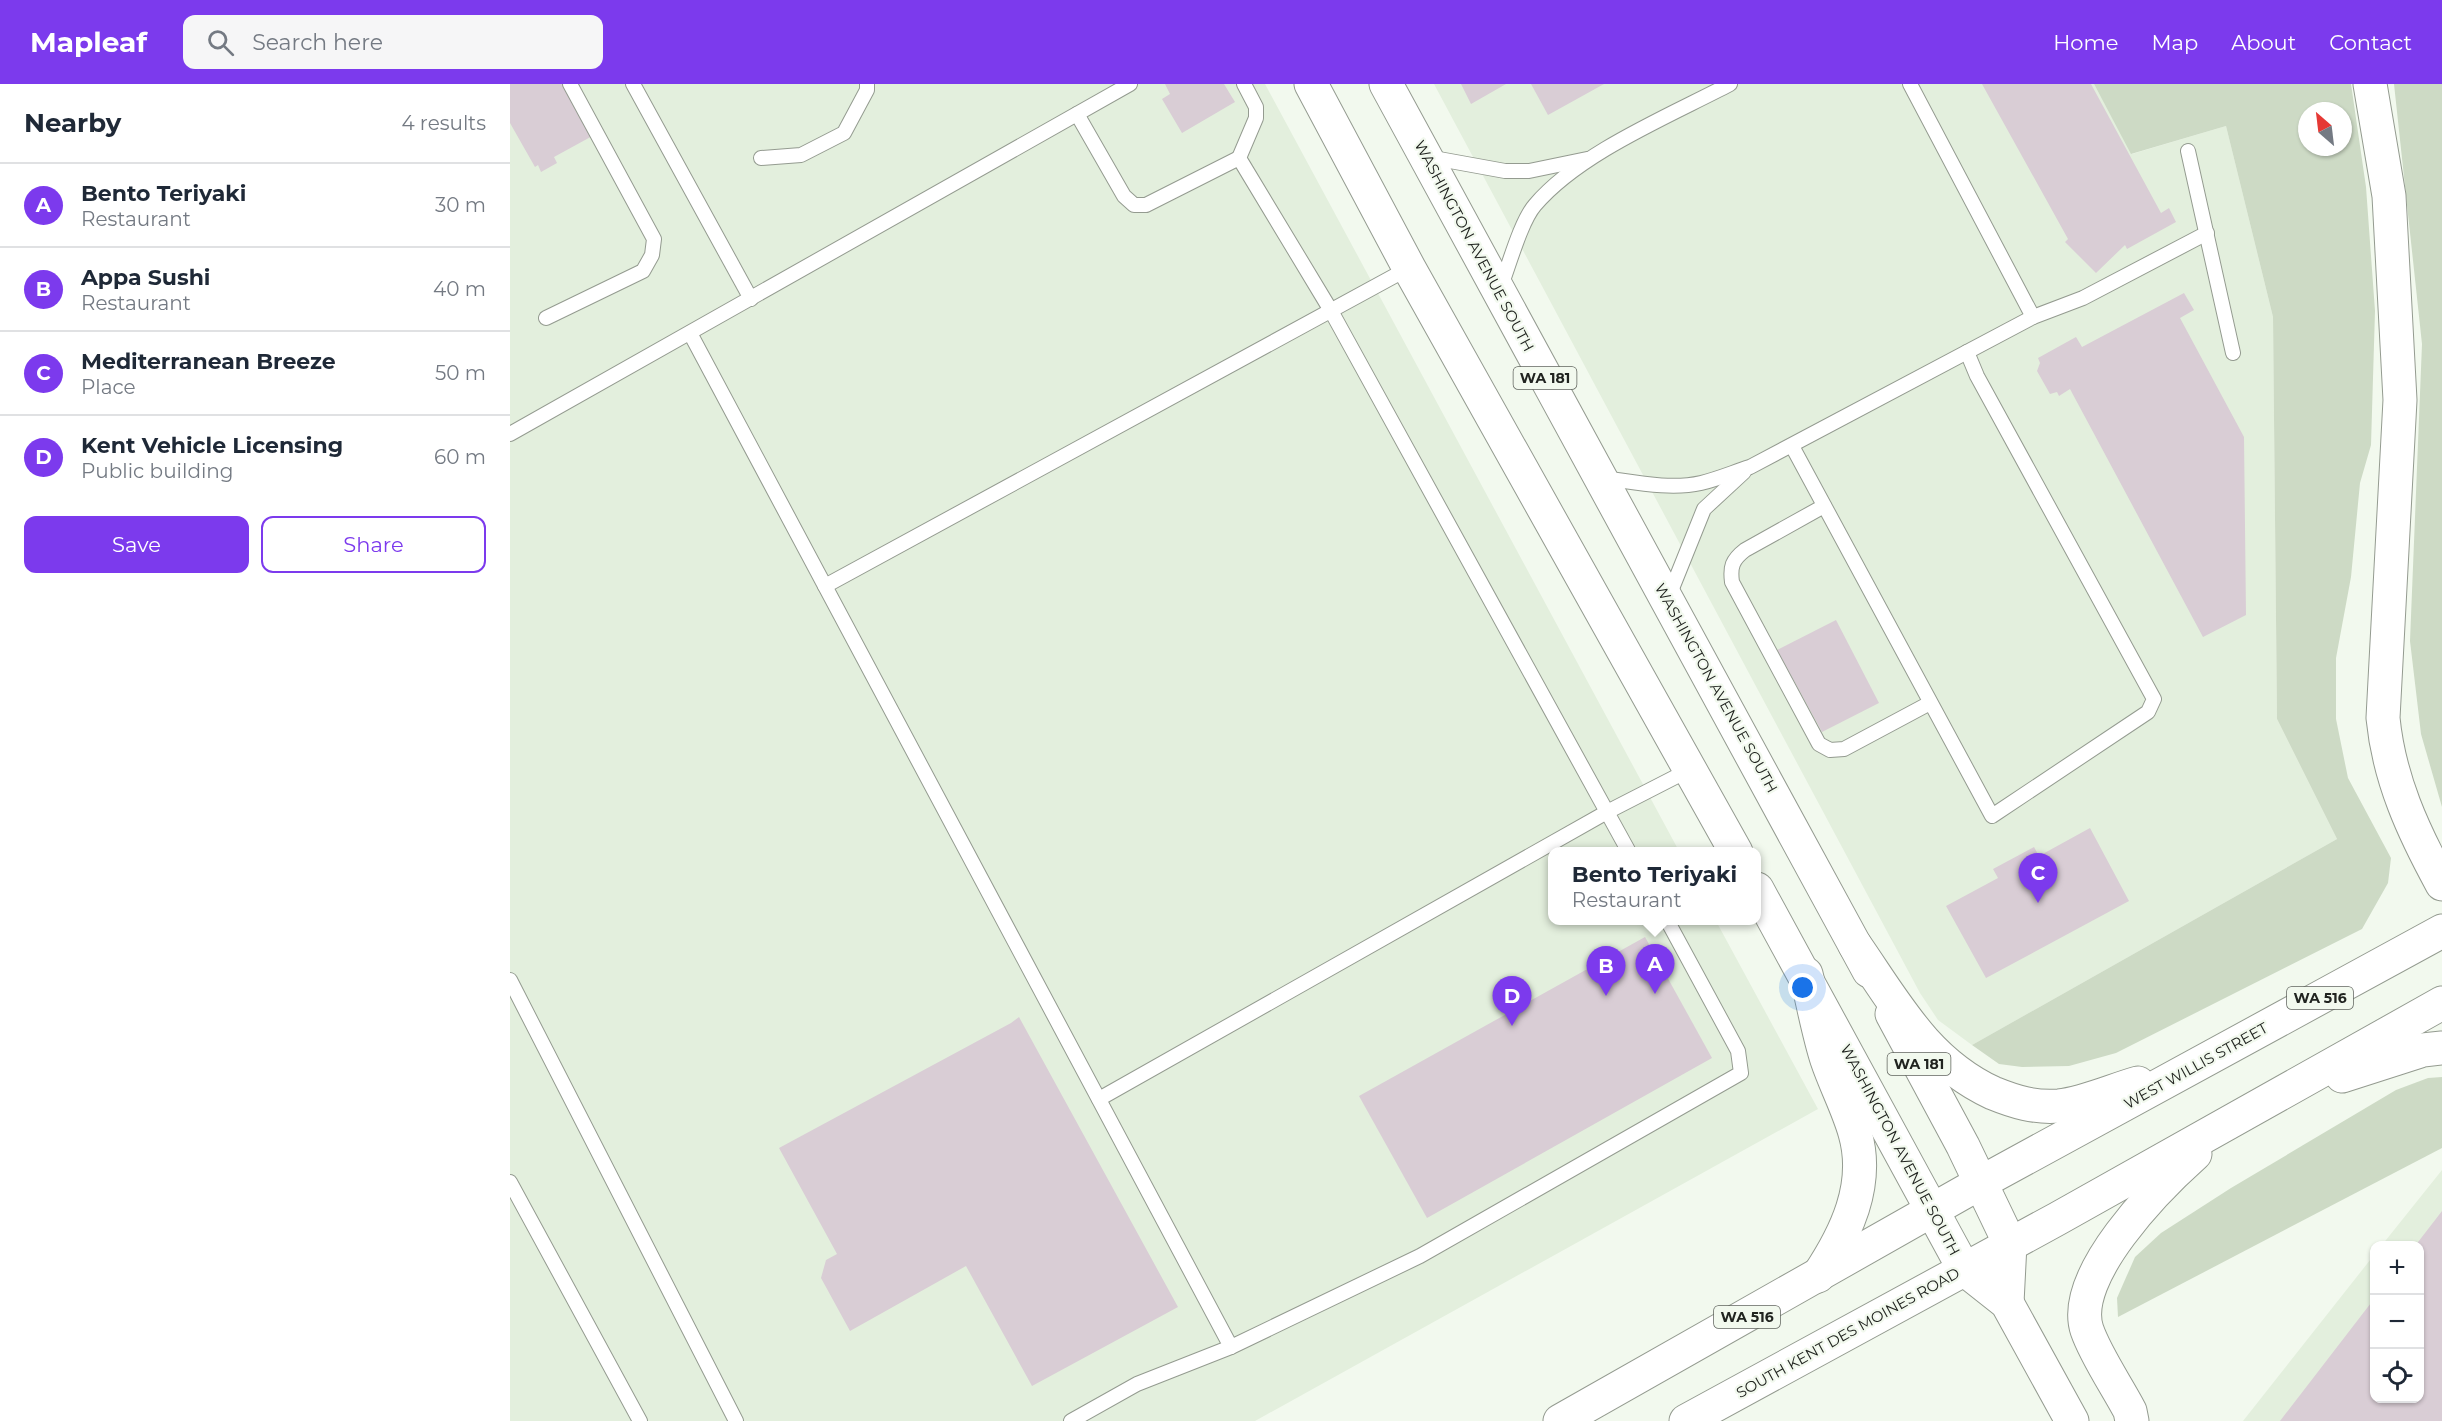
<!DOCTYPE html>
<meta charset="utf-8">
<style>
body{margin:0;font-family:Montserrat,sans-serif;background:#f6f6f7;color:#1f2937}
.controls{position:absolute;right:18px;bottom:18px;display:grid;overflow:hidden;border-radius:12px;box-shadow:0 2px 4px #0004}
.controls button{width:54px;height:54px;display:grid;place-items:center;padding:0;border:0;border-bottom:2px solid #e0e1e3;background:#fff;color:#1f2937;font:30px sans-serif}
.compass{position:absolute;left:1788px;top:18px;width:54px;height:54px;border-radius:50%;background:#fff;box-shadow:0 2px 4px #0004;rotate:332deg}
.you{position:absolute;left:1293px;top:904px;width:21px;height:21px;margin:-15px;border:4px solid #fff;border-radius:50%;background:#1a73e8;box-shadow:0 0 0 9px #1a73e833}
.badge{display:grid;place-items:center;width:39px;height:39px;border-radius:50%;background:#7c3aed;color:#fff;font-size:20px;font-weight:700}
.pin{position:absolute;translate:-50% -50px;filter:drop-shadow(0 2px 3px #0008)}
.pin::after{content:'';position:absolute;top:32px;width:21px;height:18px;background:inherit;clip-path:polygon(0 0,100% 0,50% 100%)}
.popup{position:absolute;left:1038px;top:763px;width:213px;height:78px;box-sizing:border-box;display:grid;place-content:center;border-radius:12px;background:#fff;filter:drop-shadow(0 2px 4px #0005);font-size:20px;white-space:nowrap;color:#747a83}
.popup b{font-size:22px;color:#1f2937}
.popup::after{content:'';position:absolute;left:50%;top:100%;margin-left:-12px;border:12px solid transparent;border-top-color:#fff}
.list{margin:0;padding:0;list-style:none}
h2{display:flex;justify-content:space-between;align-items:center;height:78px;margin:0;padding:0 24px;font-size:26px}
h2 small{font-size:20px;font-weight:400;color:#747a83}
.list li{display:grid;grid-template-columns:39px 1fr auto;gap:18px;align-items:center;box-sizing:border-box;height:84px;padding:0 24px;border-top:2px solid #e0e1e3}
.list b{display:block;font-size:22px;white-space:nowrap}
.list p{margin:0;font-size:20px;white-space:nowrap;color:#747a83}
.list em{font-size:20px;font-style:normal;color:#747a83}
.actions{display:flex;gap:12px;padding:18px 24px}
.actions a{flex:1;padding:14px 0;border:2px solid #7c3aed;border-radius:12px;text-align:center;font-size:21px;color:#7c3aed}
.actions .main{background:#7c3aed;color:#fff}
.icon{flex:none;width:33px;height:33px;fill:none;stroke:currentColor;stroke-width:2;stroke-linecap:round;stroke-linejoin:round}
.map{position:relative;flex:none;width:1932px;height:1337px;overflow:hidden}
header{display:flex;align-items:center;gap:36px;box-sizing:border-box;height:84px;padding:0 30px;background:#7c3aed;color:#fff}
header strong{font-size:28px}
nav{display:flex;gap:33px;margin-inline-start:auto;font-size:21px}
.search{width:420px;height:54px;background:#f6f6f7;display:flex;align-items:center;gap:15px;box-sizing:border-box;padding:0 21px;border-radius:12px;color:#747a83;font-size:22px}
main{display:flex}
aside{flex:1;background:#fff}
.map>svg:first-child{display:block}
.built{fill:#e3efdd}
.green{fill:#cddac5;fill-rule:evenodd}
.building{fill:#d9cdd5}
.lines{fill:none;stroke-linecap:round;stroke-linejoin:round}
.lane-casing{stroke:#949b90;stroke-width:16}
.secondary-casing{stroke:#949b90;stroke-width:35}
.primary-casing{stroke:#949b90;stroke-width:35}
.highway-casing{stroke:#949b90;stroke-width:35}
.lane{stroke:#fff;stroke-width:14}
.secondary{stroke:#fff;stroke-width:33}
.primary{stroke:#fff;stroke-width:33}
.highway{stroke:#fff;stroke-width:33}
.labels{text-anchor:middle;stroke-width:4.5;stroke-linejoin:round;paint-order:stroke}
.shield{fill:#f2f9ee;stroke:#60645e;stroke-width:1.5}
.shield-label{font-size:14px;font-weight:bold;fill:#212420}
.street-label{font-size:15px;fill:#212420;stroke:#f2f9ee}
</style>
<header>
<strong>Mapleaf</strong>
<div class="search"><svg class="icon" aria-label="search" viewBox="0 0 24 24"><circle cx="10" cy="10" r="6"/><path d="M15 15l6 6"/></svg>Search here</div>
<nav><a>Home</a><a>Map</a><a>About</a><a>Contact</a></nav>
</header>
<main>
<aside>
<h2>Nearby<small>4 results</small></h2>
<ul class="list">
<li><span class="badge">A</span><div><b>Bento Teriyaki</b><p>Restaurant</p></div><em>30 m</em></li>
<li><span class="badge">B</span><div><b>Appa Sushi</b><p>Restaurant</p></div><em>40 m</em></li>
<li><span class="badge">C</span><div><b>Mediterranean Breeze</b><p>Place</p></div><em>50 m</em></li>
<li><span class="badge">D</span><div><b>Kent Vehicle Licensing</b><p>Public building</p></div><em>60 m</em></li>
</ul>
<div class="actions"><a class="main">Save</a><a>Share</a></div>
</aside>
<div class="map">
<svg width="1932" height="1337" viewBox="0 0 1932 1337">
<rect width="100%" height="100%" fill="#f2f9ee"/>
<!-- built -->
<g class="built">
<polygon points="0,0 755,0 1169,767 1043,768 1043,836 1206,837 1308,1025 745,1337 0,1337"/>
<polygon points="924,0 1584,0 1622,70 1716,42 1763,233 1767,635 1827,755 1462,961 1428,936 1410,909"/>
<polygon points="1932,1086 1932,1337 1733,1337 1864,1171 1864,1314 1910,1314 1910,1162 1872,1161"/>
</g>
<!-- green -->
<g class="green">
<path d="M1584 0H1841L1856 103 1865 227 1861 361 1850 399 1841 493 1826 574V635L1838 694 1881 774 1878 799 1852 845 1606 969 1559 982 1512 983 1489 980 1462 961 1827 755 1767 635 1763 233 1716 42 1621 70ZM1797 27H1833V63H1797Z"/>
<polygon points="1884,0 1932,0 1932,723 1911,650 1900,557 1912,260"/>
<polygon points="1932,993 1932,1064 1608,1233 1607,1214 1625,1173 1651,1149 1721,1104 1886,1006 1918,994"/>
</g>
<!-- building -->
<g class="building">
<polygon points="0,0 59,0 86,50 44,73 47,79 31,88 28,81 25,83 0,39"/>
<polygon points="655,0 714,0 725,18 672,49 652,15 660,10"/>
<polygon points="951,0 996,0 961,20"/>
<polygon points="1021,0 1094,0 1038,31"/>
<polygon points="1472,0 1581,0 1651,129 1659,124 1666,138 1617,165 1615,161 1586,189 1555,158 1558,155"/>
<polygon points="1674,209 1684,226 1670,234 1734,353 1736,531 1693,553 1560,305 1549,312 1547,308 1540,310 1527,287 1530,279 1528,274 1566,253 1572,263"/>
<polygon points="1326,536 1369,619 1312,648 1267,566"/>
<polygon points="1580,744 1619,817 1476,894 1436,822 1488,794 1483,785 1524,763 1529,772"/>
<polygon points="1135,853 1202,974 917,1134 849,1012"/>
<polygon points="509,933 668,1223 522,1302 456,1182 340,1247 311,1194 316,1176 327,1170 269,1064 501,939"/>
<polygon points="1932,1127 1932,1337 1770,1337 1864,1215 1864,1314 1910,1314 1910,1162 1905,1162"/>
</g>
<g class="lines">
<defs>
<g id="lane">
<polyline points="123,0 241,215"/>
<polyline points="1400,0 1523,233"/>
<polyline points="567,30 614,112 624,121 636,121 729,74 820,225 1119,768"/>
<polyline points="1678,67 1723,269"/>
<polyline points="918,73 995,87 1019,87 1077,75"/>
<polyline points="251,74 291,71 334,49 357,6 357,0"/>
<polyline points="729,74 746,34 746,23 734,0"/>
<path d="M991 202C999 181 1011 137 1025 121 1069 69 1159 32 1220 0"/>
<polyline points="36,234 133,187 142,171 144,155 60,0"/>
<polyline points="180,249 721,1263"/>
<polyline points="0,350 620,0"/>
<polyline points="1282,362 1482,732 1638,628 1644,615 1467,292 1457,268"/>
<path d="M1093 394C1124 398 1160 406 1191 399 1208 395 1224 388 1240 383L1523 233 1573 214 1697 149"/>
<path d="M1314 422 1235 466C1222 476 1220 483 1222 498L1309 660 1320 666 1334 665 1420 619"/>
<polyline points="315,502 899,184"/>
<polyline points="1159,512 1194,425 1234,388"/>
<polyline points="0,896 226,1337"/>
<polyline points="589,1015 1097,728 1179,686"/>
<polyline points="0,1098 130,1337"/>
<polyline points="561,1337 627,1300 721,1263 910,1172 1231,989 1228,967 1157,836"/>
</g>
<g id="secondary">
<polyline points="1454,1185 1497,1219 1562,1337"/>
<polyline points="1497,1219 1500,1160"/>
</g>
<g id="primary">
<polyline points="801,0 899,184 1226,768"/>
<polyline points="876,0 1359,887"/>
<polyline points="1247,805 1454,1185"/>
<polyline points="1382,930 1453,1062 1500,1160"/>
</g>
<g id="highway">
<path d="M1860 0 1879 112 1890 316 1873 634C1879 695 1903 747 1932 800"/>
<path d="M1345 861C1386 920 1416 978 1483 1009 1505 1018 1525 1024 1549 1022 1575 1019 1603 1006 1628 999"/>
<path d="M1296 890C1303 918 1308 948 1317 976 1325 1000 1338 1024 1345 1049 1360 1101 1336 1150 1308 1192"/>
<polyline points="1832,992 1913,966 1932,964"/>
<polyline points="1050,1337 1470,1099 1932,847"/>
<polyline points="1176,1337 1547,1135 1932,919"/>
<path d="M1622 1337 1620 1327C1607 1302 1586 1272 1577 1246 1559 1192 1648 1103 1685 1070"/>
</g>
</defs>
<!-- lane casing -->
<use href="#lane" class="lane-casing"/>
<!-- secondary casing -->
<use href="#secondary" class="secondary-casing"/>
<!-- primary casing -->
<use href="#primary" class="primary-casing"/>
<!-- highway casing -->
<use href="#highway" class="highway-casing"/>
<!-- lane -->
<use href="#lane" class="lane"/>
<!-- secondary -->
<use href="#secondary" class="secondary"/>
<!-- primary -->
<use href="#primary" class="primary"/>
<!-- highway -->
<use href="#highway" class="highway"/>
</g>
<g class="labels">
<!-- shield labels -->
<g class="shield">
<rect x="1003.5" y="283" width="63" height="22" rx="4.5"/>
<rect x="1777" y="903" width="66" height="22" rx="4.5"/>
<rect x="1377.5" y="969" width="63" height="22" rx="4.5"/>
<rect x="1204" y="1222" width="66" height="22" rx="4.5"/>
</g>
<g class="shield-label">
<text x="1035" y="299">WA 181</text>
<text x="1810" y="919">WA 516</text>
<text x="1409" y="985">WA 181</text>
<text x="1237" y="1238">WA 516</text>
</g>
<!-- street labels -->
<g class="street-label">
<text transform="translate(964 162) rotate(62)" y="5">WASHINGTON AVENUE SOUTH</text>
<text transform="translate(1206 604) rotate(61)" y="5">WASHINGTON AVENUE SOUTH</text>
<text transform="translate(1686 982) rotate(-29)" y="5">WEST WILLIS STREET</text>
<text transform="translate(1390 1066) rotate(62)" y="5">WASHINGTON AVENUE SOUTH</text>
<text transform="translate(1338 1249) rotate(-29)" y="5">SOUTH KENT DES MOINES ROAD</text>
</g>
</g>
</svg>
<div class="controls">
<button>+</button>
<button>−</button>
<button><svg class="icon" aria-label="locate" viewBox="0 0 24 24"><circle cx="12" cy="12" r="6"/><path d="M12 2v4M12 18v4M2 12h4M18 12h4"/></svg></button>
</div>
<svg class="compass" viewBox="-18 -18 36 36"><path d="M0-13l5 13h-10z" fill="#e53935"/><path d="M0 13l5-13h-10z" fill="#747a83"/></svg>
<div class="you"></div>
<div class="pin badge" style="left:1145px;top:910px">A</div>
<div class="popup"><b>Bento Teriyaki</b>Restaurant</div>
<div class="pin badge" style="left:1096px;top:912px">B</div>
<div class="pin badge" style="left:1528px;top:819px">C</div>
<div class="pin badge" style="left:1002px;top:942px">D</div>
</div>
</main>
